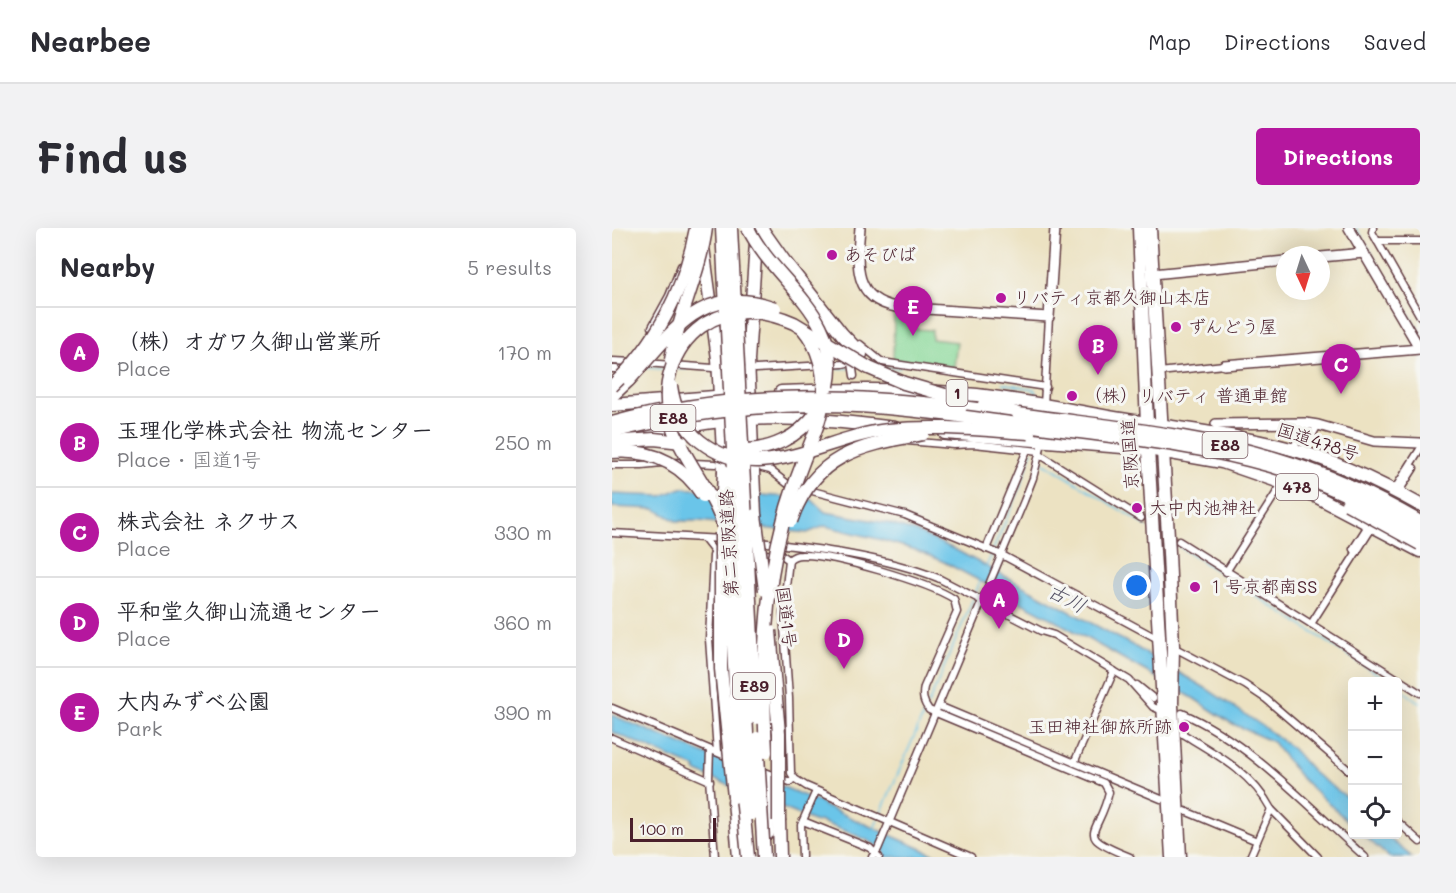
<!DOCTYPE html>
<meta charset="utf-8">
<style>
body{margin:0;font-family:Mali,"Klee One",sans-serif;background:#f2f2f3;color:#2b2b33}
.controls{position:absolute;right:18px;bottom:18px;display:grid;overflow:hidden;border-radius:6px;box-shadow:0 6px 24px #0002}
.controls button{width:54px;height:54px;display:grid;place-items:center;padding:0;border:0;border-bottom:2px solid #e1e1e2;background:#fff;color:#2b2b33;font:30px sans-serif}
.compass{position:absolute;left:664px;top:18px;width:54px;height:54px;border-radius:50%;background:#fff;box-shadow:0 6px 24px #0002;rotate:176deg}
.scale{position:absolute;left:18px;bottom:15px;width:86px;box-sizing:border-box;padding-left:6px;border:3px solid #4a1f2b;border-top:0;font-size:16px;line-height:21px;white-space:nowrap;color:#4a1f2b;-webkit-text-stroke:4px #f6f6f2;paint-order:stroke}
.you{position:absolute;left:525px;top:358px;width:21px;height:21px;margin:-15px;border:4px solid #fff;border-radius:50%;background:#1a73e8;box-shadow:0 0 0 9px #1a73e833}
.badge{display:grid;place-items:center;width:39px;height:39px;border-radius:50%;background:#b5179e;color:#fff;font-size:20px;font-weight:700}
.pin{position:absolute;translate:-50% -50px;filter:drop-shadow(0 2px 3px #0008)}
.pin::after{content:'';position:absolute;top:32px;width:21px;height:18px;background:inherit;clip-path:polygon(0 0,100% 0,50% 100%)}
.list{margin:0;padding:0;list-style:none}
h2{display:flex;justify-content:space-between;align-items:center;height:78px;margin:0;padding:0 24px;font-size:26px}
h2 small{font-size:20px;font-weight:400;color:#7c7c81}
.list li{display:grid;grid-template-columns:39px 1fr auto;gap:18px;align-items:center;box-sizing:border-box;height:90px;padding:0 24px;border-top:2px solid #e1e1e2}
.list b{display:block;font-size:22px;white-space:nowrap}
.list p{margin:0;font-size:20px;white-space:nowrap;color:#7c7c81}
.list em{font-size:20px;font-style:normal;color:#7c7c81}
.icon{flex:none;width:33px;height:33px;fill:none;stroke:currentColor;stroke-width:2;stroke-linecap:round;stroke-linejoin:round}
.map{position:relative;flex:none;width:808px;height:629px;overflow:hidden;border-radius:6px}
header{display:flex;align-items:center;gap:36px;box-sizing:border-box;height:84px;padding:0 30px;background:#fff;border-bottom:2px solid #e1e1e2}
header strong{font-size:28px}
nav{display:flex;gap:33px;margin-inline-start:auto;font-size:21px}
.intro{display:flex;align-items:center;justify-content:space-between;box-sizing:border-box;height:144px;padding:0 36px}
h1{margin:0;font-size:42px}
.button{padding:15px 27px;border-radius:6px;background:#b5179e;color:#fff;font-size:21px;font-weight:700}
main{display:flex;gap:36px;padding:0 36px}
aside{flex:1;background:#fff;border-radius:6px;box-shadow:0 6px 24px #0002}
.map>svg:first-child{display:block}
.green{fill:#88d898;stroke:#697c62;stroke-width:1.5}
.water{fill:#6bc5e9;stroke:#5a728a;stroke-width:1.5}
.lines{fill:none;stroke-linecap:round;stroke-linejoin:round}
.stream{stroke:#6bc5e9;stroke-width:1.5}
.street-tunnel{stroke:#ccbba4;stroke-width:6;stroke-dasharray:6 3;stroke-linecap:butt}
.street-casing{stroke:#623c42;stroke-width:9}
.secondary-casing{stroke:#623c42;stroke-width:12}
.highway-casing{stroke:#623c42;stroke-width:15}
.street{stroke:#fff;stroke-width:6}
.secondary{stroke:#fff;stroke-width:9}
.highway{stroke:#fff;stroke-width:12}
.highway-bridge-casing{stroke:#623c42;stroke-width:15;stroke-linecap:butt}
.highway-bridge{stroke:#fff;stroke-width:12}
.poi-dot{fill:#b5179e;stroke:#f6f6f2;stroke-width:2}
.labels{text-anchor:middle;stroke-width:6;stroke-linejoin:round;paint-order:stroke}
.shield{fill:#f6f6f2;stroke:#7e6067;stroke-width:1.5}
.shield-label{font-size:16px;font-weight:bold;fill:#4a1f2b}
.poi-label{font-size:18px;fill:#4a1f2b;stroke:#f6f6f2;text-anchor:start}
.street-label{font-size:18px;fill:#4a1f2b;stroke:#f6f6f2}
.water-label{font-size:20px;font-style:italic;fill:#545164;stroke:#f6f6f2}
</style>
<header>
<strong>Nearbee</strong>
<nav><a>Map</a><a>Directions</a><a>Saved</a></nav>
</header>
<div class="intro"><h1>Find us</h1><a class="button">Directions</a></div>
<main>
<aside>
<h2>Nearby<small>5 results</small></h2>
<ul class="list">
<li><span class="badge">A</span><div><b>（株）オガワ久御山営業所</b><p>Place</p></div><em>170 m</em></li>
<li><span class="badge">B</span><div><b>玉理化学株式会社 物流センター</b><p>Place · 国道1号</p></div><em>250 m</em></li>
<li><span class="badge">C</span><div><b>株式会社 ネクサス</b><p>Place</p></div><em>330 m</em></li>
<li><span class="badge">D</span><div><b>平和堂久御山流通センター</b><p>Place</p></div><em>360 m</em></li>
<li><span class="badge">E</span><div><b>大内みずべ公園</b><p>Park</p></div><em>390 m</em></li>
</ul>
</aside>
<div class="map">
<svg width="808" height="629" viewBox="0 0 808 629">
<rect width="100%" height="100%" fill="#f6f6f2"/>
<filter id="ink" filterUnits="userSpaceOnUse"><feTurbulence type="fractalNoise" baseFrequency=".0167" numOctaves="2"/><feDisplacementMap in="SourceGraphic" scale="12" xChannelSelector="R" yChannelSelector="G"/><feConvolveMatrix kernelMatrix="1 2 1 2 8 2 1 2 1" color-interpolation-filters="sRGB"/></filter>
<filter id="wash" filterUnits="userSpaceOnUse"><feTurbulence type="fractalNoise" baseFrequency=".008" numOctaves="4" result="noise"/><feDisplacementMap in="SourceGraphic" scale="24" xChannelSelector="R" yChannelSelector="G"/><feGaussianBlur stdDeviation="1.35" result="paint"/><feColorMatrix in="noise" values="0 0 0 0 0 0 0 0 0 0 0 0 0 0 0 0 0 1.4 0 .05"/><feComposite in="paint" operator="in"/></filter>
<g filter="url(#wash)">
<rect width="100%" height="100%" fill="#ece2c2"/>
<!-- green -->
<polygon class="green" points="282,83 305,85 304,101 320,102 320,111 345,114 342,139 281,132"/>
<!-- water -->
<g class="water">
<polygon points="69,260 199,271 213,284 275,295 305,304 344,322 520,417 595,461 652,499 681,521 703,546 739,572 740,574 740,597 689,550 661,514 619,495 581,470 444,393 332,334 304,322 266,311 213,298 195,305 87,293 64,293 43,281 0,279 0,266 50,268"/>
<path d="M0 487 212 576V578L328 629H271L273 626C266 612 223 600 207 593L204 594 83 543 84 540 0 504Z"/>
<polygon points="751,607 773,607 800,629 777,629"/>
</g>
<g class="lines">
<!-- stream -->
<g class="stream">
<polyline points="744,0 808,105"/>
<polyline points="0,138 13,139"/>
<polyline points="269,139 288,140"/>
<polyline points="35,140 54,141"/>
<polyline points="224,140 237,140"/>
<polyline points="65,141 75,141"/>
<polyline points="391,155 422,161 425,166 425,171"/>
<polyline points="429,233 535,298"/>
<polyline points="562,315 778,454"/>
<polyline points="381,322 408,260 420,223"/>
<polyline points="374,339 380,326"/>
<polyline points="363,366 369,351"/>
<polyline points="786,459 808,475"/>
<polyline points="316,477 361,371"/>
<polyline points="268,587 314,481"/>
<polyline points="262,601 266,591"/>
</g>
</g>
</g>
<g filter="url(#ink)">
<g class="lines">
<!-- street-tunnel -->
<polyline class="street-tunnel" points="529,290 567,313"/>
<defs>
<g id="street">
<polyline points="761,0 760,4 808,88"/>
<polyline points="765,13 808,13"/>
<polyline points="40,99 57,68 69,38"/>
<polyline points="248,116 270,134 434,159"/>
<polyline points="0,133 23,134"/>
<polyline points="33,135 101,140"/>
<polyline points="240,135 242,148"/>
<polyline points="0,141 4,141"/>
<polyline points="144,141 231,136 243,133"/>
<polyline points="547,144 612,137"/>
<polyline points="432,177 437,89"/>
<polyline points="295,213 342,217 362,216 428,223"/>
<polyline points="694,218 706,197"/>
<polyline points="680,221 697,196"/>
<polyline points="427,226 529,290"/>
<polyline points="60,234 103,236"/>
<polyline points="0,237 30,237 50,235"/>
<polyline points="150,240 158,242 177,257 293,287 390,327 546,411"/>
<polyline points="784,259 808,221"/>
<polyline points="786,265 802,240 798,238"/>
<polyline points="0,305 110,311"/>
<polyline points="92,311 103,325"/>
<polyline points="567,313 699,396 758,303"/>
<path d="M147 314C204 320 273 329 326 350L429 403 442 407 517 452 541 479 551 483"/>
<polyline points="374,321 415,222"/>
<polyline points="745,324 741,321 757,296"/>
<polyline points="133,325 170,327 177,332 171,385 177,470 179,545 183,551 194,558 359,629"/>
<path d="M177 332C181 328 184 327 189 327 218 325 318 355 342 371L345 384 312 459C310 468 311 474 317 482L492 555 497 564C487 609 460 606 518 629"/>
<polyline points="614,344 668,259"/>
<polyline points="699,396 808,465"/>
<polyline points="561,419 633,457 654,471 740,545"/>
<polyline points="525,457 541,470"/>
<polyline points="327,478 549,571"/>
<polyline points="0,480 118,530"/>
<path d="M571 506 570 485C638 514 698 580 753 629"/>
<path d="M571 506C604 526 640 545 659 581L706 629"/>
<polyline points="0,510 98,553"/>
<polyline points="98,522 97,551 103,629"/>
<polyline points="105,524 97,411 101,328 103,325 108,324"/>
<polyline points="462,535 502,443"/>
<polyline points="147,542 178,554 182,550"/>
<polyline points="573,583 645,613"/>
<polyline points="191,593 258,620 267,629"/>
<polyline points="786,594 808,614"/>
<polyline points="190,629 189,597 204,563"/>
<polyline points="260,629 266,621 412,273 421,250 431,211"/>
<polyline points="638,629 659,581"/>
</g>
<g id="secondary">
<path d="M248 0C245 34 240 71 284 79L437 89 443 0"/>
<polyline points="737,0 808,121"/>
<polyline points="709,29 752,25"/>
<polyline points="541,46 673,33"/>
<polyline points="612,137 808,121"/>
<polyline points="604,196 693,195 706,197 762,213 808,215"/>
</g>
<g id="highway">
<polyline points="149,0 173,34 230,106 249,126"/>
<polyline points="527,0 536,221 560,629"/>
<polyline points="538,0 557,325 561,418 560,477 568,629"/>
<polyline points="91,19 106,131 112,243"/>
<path d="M169 164C235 161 300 160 365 167 418 173 470 185 522 193 575 202 627 207 679 221 724 233 767 254 808 277"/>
<polyline points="0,168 17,152"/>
<polyline points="372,176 387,179 406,186"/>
<polyline points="0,177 128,167"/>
<polyline points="349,179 381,183"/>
<polyline points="333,205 536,221 610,234 694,263 808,323"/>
<path d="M30 210C115 182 196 189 283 200"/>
<polyline points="143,287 136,132 145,0"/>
<polyline points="155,553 156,605"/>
<polyline points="122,573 127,629"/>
<polyline points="167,593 168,629"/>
</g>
</defs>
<!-- street casing -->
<use href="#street" class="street-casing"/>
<!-- secondary casing -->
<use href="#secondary" class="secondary-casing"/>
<!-- highway casing -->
<use href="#highway" class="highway-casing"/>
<!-- street -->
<use href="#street" class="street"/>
<!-- secondary -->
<use href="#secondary" class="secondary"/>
<!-- highway -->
<use href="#highway" class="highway"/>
<defs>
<g id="highway-bridge">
<polyline points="110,0 139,586"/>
<polyline points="119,0 144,490"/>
<path d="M136 0C163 56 231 86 216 158"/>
<path d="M59 132C66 87 88 46 94 0"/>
<path d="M17 152C61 104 89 54 163 80"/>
<path d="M0 158C45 116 73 60 84 0"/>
<path d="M59 158C62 180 71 199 88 213 148 261 212 208 276 202 322 197 371 202 417 205"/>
<path d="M406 186C491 198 579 205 662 230 713 245 762 267 808 294"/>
<path d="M0 195C119 163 228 165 349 179"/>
<path d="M0 204C68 187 136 177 206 177 283 177 360 190 436 200 511 210 587 217 659 238 712 254 761 278 808 305"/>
<polyline points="0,214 42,211 70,214"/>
<path d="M123 222C157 224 187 210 206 182"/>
<path d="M0 224C39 221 70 235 91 268"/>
<polyline points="735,276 808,316"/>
<polyline points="143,287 153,362"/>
<polyline points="110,288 112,243"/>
<path d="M179 293C202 226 248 218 311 206"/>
<polyline points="109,305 109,441 122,569"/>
<polyline points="158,403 167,505 167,593"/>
<polyline points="145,510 152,629"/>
<path d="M154 524C150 444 151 368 172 290 177 271 184 252 191 234 199 213 210 192 211 169 213 145 207 120 191 101"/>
<path d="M136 629 127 538 116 316C107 253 37 210 59 142 64 125 75 109 90 98 119 78 152 82 182 95L257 140 292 155 333 167"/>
</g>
</defs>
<!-- highway-bridge casing -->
<use href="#highway-bridge" class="highway-bridge-casing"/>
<!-- highway-bridge -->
<use href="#highway-bridge" class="highway-bridge"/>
</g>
</g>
<!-- markers -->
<g class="poi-dot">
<circle cx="220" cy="27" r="6"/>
<circle cx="389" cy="70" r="6"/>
<circle cx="564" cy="99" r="6"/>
<circle cx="460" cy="168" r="6"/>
<circle cx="525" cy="280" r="6"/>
<circle cx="583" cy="359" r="6"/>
<circle cx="572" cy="499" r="6"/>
</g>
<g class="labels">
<!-- shield labels -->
<g class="shield">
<rect x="334.5" y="152" width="21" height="26" rx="4.5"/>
<rect x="38.5" y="177" width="45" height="26" rx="4.5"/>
<rect x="590.5" y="204" width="45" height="26" rx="4.5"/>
<rect x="664" y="246" width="42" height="26" rx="4.5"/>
<rect x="121" y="445" width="42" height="26" rx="4.5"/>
</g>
<g class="shield-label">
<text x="345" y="171">1</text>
<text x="61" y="196">E88</text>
<text x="613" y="223">E88</text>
<text x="685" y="265">478</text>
<text x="142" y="464">E89</text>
</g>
<!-- poi labels -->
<g class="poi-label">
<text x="232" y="33">あそびば</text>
<text x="401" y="76">リバティ京都久御山本店</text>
<text x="576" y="105">ずんどう屋</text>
<text x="472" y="174">（株）リバティ 普通車館</text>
<text x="537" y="286">大中内池神社</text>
<text x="595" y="365">１号京都南SS</text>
<text x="560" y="505" text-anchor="end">玉田神社御旅所跡</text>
</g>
<!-- street labels -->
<g class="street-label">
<text transform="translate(706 214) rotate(18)" y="6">国道478号</text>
<text transform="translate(518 226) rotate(-93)" y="6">京阪国道</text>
<text transform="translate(117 315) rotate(-93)" y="6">第二京阪道路</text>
<text transform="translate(174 389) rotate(83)" y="6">国道1号</text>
</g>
<!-- water labels -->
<g class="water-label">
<text transform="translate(455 370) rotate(28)" y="7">古川</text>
</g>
</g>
</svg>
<div class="controls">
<button>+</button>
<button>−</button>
<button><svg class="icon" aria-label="locate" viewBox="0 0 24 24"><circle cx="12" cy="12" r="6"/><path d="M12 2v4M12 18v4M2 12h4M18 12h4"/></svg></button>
</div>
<svg class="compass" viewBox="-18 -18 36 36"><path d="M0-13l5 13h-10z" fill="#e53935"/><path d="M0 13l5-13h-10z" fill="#7c7c81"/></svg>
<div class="scale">100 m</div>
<div class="you"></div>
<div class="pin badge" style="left:387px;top:401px">A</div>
<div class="pin badge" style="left:486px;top:147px">B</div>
<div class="pin badge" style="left:729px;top:166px">C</div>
<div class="pin badge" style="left:232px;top:441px">D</div>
<div class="pin badge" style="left:301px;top:108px">E</div>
</div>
</main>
